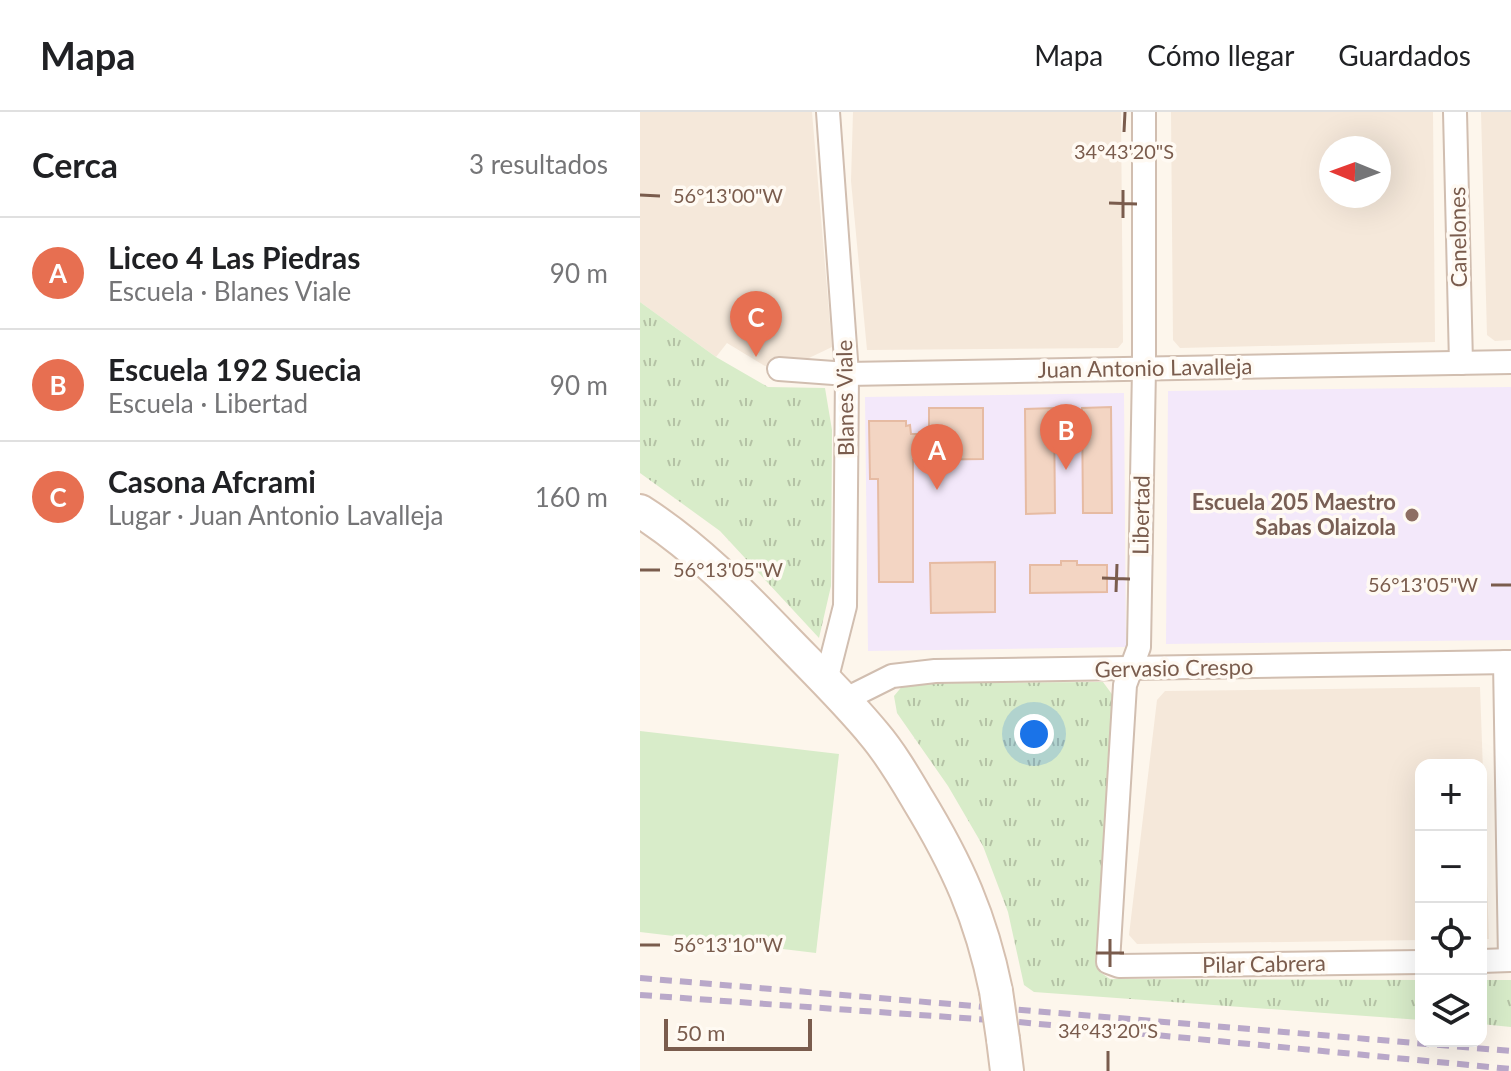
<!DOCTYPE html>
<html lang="es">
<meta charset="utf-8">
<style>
body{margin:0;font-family:Lato,sans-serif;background:#f2f2f2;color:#202124}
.controls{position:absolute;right:24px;bottom:24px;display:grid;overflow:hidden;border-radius:16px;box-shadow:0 8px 32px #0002}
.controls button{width:72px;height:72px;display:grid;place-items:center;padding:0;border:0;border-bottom:2px solid #e0e0e0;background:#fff;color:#202124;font:40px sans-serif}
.compass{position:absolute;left:679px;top:24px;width:72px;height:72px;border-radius:50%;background:#fff;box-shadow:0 8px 32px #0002;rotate:271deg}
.scale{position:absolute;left:24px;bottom:20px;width:148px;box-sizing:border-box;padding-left:8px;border:4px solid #7a5c4d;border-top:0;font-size:22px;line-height:28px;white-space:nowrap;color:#7a5c4d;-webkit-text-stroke:6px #fffaf3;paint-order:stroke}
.you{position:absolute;left:394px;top:622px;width:28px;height:28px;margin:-20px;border:6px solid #fff;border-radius:50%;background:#1a73e8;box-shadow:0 0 0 12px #1a73e833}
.badge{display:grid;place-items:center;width:52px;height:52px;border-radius:50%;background:#e76f51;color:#fff;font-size:26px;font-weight:700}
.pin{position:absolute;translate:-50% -66px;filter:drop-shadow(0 2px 4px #0008)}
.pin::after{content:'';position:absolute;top:42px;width:28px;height:24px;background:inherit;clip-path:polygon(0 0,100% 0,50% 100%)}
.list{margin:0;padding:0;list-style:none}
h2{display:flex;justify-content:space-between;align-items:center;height:104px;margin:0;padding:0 32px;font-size:34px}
h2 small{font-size:26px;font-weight:400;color:#757577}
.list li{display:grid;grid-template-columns:52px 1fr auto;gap:24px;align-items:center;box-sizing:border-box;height:112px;padding:0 32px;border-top:2px solid #e0e0e0}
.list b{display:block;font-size:30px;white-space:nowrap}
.list p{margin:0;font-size:26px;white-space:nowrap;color:#757577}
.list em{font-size:26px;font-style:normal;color:#757577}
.icon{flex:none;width:44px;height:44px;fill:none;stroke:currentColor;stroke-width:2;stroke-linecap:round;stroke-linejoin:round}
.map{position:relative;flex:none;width:871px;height:959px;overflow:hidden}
header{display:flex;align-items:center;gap:48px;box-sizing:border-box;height:112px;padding:0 40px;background:#fff;border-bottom:2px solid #e0e0e0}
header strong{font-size:38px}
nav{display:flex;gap:44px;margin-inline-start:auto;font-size:28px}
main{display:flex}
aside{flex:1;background:#fff}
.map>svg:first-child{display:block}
.residential{fill:#f5e8da;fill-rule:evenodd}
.education{fill:#f3e8fa}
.grass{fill:url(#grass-tufts)}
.park{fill:#d8ecc9}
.building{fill:#f3d5c3;stroke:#e6bba3;stroke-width:2}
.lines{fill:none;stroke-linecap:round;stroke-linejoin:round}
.street-casing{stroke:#d1beb0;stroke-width:26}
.secondary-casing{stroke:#d6c0b0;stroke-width:36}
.street{stroke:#fff;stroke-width:22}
.secondary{stroke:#fff;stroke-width:32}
.rail{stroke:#b9a8c9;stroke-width:6;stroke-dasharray:12 8;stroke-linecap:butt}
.secondary-bridge-casing{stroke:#d6c0b0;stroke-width:36;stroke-linecap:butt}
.secondary-bridge{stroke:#fff;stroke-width:32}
.ticks{fill:none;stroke:#7a5c4d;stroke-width:3}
.education-dot{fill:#8d6e63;stroke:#fffaf3;stroke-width:3}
.labels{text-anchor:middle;stroke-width:7;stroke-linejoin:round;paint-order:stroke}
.street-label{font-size:22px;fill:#7a5c4d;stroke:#fffaf3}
.education-label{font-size:22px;font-weight:bold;fill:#785e54;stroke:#fffaf3;text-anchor:end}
.ticks-label{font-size:20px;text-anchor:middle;fill:#7a5c4d;stroke:#fffaf3;stroke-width:7;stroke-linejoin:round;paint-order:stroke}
</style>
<header>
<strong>Mapa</strong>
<nav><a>Mapa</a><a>Cómo llegar</a><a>Guardados</a></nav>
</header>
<main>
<aside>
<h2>Cerca<small>3 resultados</small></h2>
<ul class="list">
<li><span class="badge">A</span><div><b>Liceo 4 Las Piedras</b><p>Escuela · Blanes Viale</p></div><em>90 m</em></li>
<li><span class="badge">B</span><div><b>Escuela 192 Suecia</b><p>Escuela · Libertad</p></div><em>90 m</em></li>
<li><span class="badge">C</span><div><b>Casona Afcrami</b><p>Lugar · Juan Antonio Lavalleja</p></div><em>160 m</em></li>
</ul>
</aside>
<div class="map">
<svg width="871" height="959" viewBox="0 0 871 959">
<defs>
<pattern id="grass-tufts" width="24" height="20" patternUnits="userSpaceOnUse" patternTransform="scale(2)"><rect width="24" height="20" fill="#d8ecc9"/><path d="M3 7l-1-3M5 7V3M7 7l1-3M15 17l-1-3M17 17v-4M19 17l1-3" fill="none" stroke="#b4c2a5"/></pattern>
</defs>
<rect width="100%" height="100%" fill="#fdf6ec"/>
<!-- residential -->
<g class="residential">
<polygon points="0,0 172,0 192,235 169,246 125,254 87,231 76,245 0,190"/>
<polygon points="213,0 481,0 483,230 478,236 227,238 211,69"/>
<path d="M531 0H793L795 230 540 236 533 228ZM739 36V84H691V36Z"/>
<polygon points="841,0 871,0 871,228 855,229 847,223"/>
<polygon points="840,575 849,827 841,827 841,653 781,653 781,828 497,832 489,823 517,588 525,579"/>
</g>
<!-- education -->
<g class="education">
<polygon points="871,275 871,528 526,532 528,279"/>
<polygon points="484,281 486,535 228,539 225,285"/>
</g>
<!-- grass -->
<g class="grass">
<polygon points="0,190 76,245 128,275 185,276 192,318 191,474 179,526 80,419 0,361"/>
<polygon points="463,570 474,585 458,853 460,860 470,867 781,868 781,908 394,880 384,873 368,800 343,734 308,674 257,601 254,584 264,572 284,571"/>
<polygon points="841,868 871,868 871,915 841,912"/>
</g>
<!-- park -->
<polygon class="park" points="0,619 199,642 176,841 0,820"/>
<!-- building -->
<g class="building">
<polygon points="471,295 472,401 443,401 442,296"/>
<polygon points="289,296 343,296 343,347 273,348 273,470 239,470 238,367 230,367 229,309 266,309 266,314 270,313 271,322 289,322"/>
<polygon points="414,296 415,401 386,402 385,297"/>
<polygon points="421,449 437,449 437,453 467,453 467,480 390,481 390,453 421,453"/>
<polygon points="355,450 355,500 291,501 290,451"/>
</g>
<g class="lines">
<defs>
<g id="street">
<polyline points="504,0 504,256 499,535 485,573 468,850 479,854 781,850"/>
<polyline points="815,0 821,251"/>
<polyline points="139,257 207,262 871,250"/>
<polyline points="865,550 870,848"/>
<polyline points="186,569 205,494 207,262 188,0"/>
<polyline points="204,588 252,564 295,559 871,550"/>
<polyline points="841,849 871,848"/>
</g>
<g id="secondary">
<path d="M0 399C55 434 101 481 146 528 176 559 207 589 234 622 251 642 265 666 278 688 317 752 341 805 356 879"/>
<polyline points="363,927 367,959"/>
</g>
</defs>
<!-- street casing -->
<use href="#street" class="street-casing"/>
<!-- secondary casing -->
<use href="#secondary" class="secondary-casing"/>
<!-- street -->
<use href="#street" class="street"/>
<!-- secondary -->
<use href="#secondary" class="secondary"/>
<!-- rail -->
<g class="rail">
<polyline points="0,866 871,939"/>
<polyline points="0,883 379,910 871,957"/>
</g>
<defs>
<polyline id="secondary-bridge" points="356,879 363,927"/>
</defs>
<!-- secondary-bridge casing -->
<use href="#secondary-bridge" class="secondary-bridge-casing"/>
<!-- secondary-bridge -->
<use href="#secondary-bridge" class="secondary-bridge"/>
</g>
<!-- ticks -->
<path class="ticks" d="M484 20 485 0M0 83 20 84M469 91 497 92M483 106V78M0 458H20M462 466 490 467M851 473H871M476 480 477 452M0 833H20M456 841H484M470 855V827M468 959V939"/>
<!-- markers -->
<circle class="education-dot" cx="772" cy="403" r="8"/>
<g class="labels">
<!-- street labels -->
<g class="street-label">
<text transform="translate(818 125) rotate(-91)" y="8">Canelones</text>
<text transform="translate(505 256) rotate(-1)" y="8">Juan Antonio Lavalleja</text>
<text transform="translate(205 286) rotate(-91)" y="8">Blanes Viale</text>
<text transform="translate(501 403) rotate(-89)" y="8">Libertad</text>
<text transform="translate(534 556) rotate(-1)" y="8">Gervasio Crespo</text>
<text transform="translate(624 852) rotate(-1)" y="8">Pilar Cabrera</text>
</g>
<!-- education labels -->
<g class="education-label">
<text x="756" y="398">Escuela 205 Maestro<tspan x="756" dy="25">Sabas Olaizola</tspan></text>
</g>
</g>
<g class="ticks-label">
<text x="484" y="47">34°43'20"S</text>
<text x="88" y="91">56°13'00"W</text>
<text x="88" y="465">56°13'05"W</text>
<text x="783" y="480">56°13'05"W</text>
<text x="88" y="840">56°13'10"W</text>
<text x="468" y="926">34°43'20"S</text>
</g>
</svg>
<div class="controls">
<button>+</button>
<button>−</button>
<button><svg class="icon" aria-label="locate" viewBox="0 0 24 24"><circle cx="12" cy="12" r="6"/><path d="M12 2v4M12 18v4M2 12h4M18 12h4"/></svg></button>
<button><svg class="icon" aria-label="layers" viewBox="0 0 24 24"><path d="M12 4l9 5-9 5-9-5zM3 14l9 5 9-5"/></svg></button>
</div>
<svg class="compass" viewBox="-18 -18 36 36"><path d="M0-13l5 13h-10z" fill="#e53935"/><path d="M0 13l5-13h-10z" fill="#757577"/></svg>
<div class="scale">50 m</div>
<div class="you"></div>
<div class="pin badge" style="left:297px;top:378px">A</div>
<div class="pin badge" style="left:426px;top:358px">B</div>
<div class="pin badge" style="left:116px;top:245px">C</div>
</div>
</main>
